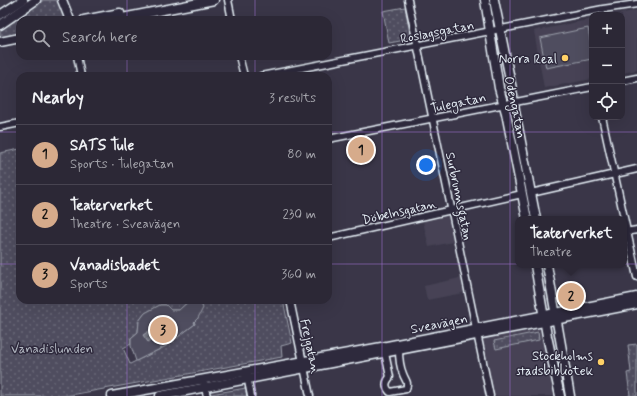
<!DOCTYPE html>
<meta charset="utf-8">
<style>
body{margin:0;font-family:Mynerve,sans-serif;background:#34303e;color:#f1f3f6}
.controls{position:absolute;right:12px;top:12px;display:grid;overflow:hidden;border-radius:8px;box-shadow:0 4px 16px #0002}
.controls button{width:36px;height:36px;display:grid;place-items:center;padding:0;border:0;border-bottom:1px solid #484451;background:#2c2836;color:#f1f3f6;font:20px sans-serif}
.you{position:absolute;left:426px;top:165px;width:14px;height:14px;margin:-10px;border:3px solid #fff;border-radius:50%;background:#1a73e8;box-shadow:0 0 0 6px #1a73e833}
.badge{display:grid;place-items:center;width:26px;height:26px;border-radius:50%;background:#d6ab8b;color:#111;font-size:13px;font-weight:700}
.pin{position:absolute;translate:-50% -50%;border:2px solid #fff;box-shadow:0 1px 4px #0006}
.popup{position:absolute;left:515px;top:216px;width:112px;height:52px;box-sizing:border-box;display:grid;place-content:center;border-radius:8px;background:#2c2836;filter:drop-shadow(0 1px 3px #0005);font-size:13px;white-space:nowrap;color:#a6a6ad}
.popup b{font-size:15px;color:#f1f3f6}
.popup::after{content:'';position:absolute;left:50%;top:100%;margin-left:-8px;border:8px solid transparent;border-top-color:#2c2836}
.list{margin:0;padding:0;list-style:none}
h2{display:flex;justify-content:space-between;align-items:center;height:52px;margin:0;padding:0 16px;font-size:17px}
h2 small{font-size:13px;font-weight:400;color:#a6a6ad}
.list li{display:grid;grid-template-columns:26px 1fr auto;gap:12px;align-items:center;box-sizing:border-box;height:60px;padding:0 16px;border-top:1px solid #484451}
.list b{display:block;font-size:15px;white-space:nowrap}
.list p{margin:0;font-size:13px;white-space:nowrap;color:#a6a6ad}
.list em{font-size:13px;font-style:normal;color:#a6a6ad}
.icon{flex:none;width:22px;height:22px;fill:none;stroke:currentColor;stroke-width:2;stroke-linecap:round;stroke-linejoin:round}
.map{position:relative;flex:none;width:637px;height:396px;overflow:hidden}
.search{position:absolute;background:#2c2836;box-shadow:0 4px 16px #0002;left:16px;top:16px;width:316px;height:44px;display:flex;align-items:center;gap:10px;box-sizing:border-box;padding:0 14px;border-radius:12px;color:#a6a6ad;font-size:15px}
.panel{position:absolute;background:#2c2836;box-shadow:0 4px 16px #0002;left:16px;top:72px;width:316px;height:232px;border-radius:12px}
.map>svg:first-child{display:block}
.built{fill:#464354}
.grass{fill:url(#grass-dots);stroke:#9ca0ac}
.pitch{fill:#504e5f;stroke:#9ca0ac}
.water{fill:url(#water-rules);stroke:#a2a6b1}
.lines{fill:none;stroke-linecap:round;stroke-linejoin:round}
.street-casing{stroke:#e8f1f8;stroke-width:9}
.secondary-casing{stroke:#e8f1f8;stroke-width:11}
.street{stroke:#2f2a3d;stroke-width:6}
.secondary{stroke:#2f2a3d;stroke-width:8}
.grid{fill:none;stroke:#a171d3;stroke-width:1;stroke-opacity:0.55}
.poi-dot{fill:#ffd166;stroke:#2f2a3d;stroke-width:1.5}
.labels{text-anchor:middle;stroke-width:3;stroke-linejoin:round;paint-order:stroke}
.street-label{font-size:13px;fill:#e8f1f8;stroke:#2f2a3d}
.poi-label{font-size:13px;fill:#e8f1f8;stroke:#2f2a3d;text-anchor:end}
.park-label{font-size:13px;fill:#b3b8c2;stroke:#2f2a3d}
</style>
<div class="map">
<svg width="637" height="396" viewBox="0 0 637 396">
<defs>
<pattern id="grass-dots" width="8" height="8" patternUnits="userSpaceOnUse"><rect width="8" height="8" fill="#504e5f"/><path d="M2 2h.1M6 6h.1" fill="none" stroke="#696877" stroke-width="1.8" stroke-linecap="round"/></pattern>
<pattern id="water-rules" width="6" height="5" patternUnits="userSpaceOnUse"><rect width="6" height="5" fill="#737482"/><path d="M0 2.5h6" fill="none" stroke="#5f6069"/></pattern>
</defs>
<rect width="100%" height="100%" fill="#3a3648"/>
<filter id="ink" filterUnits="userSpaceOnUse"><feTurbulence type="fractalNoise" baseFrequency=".025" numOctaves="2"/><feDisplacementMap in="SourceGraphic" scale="8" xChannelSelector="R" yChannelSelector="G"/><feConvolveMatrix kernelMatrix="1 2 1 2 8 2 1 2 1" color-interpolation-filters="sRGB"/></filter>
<g filter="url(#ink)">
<!-- built -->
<g class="built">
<polygon points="637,10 637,70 622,73 622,15 614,15"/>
<polygon points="592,19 592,79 544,88 534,31 540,29 542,31 544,29"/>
<polygon points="451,211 457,241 429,247 422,217"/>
<polygon points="464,277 468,292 427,300 424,286"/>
<polygon points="534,327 538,327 543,332 558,396 490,396 477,333"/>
</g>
<!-- grass -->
<g class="grass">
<polygon points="43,0 58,0 61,5 64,20 20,20 20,34 0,38 0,29"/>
<polygon points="405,7 411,39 389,43 383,11"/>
<polygon points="20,149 20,300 190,300 179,310 171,310 166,305 160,305 145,313 139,321 138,332 131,338 131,344 123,348 130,364 166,346 195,324 194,322 201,304 198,300 283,300 292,343 281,346 282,357 65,396 0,396 0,153"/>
<polygon points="538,332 539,340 496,349 494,341"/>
<polygon points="637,344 637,396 628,396 630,395 627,373 631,372 628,345"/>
<polygon points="246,388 247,396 211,396 211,394"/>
</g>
<!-- pitch -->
<g class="pitch">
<polygon points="588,28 592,50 592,59 546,68 540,38"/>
<polygon points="190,300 198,300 201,304 203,308 198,318 194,322 195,324 166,346 136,361 131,346 131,338 138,332 139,321 145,313 160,305 166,305 171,310 179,310"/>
</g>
<!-- water -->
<polygon class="water" points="169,318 174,325 148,342 143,335"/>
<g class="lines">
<defs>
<g id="street">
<polyline points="228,0 232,20"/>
<polyline points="408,0 490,396"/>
<polyline points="77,56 81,76"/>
<polyline points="239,56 244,76"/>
<polyline points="261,76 603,9 637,4"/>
<polyline points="622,81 637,78"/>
<polyline points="602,117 637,277"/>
<polyline points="0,127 20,123"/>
<polyline points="328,139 592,87"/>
<polyline points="531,193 637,169"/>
<polyline points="625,232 637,230"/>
<polyline points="328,238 522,194"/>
<polyline points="290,300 310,396"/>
<path d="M385 353 390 377C385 383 385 387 390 392L406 389C409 382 405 380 403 374 400 367 399 358 399 350"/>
<polyline points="247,376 251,396"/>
<polyline points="204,385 207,396"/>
</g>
<g id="secondary">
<polyline points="62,0 70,20"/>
<polyline points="485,0 499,88 506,113 527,219"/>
<polyline points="494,0 512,89 515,111 536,219"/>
<polyline points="0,15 23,0"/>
<polyline points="84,20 120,13"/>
<polyline points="112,20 214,0"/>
<polyline points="0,25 36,0"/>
<polyline points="0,42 20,38"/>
<polyline points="535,265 547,336 560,396"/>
<polyline points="547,265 570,396"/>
<polyline points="112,396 387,346 637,297"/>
<polyline points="160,396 637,304"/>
</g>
</defs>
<!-- street casing -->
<use href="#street" class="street-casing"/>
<!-- secondary casing -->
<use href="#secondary" class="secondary-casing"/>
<!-- street -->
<use href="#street" class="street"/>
<!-- secondary -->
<use href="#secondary" class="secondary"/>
</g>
</g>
<!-- grid -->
<path class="grid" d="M127 0V20M255 0V20M382 0V396M510 0V396M127 56V76M255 56V76M0 132H20M328 132H637M0 264H20M328 264H637M127 300V396M255 300V396"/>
<!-- markers -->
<g class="poi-dot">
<circle cx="565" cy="58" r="4"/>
<circle cx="601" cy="362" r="4"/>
</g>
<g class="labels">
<!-- street labels -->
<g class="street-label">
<text transform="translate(437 31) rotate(-11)" y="5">Roslagsgatan</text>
<text transform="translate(458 102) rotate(-12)" y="5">Tulegatan</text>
<text transform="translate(516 107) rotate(78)" y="5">Odengatan</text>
<text transform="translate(460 196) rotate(78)" y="5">Surbrunnsgatan</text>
<text transform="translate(399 211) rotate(-13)" y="5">Döbelnsgatan</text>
<text transform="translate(439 323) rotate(-11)" y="5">Sveavägen</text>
<text transform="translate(311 346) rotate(78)" y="5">Frejgatan</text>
</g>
<!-- poi labels -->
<g class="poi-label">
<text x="557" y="63">Norra Real</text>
<text x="593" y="360">Stockholms<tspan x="593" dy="15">stadsbibliotek</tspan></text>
</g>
<!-- park labels -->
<g class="park-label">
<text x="52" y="353">Vanadislunden</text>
</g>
</g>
</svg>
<div class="controls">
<button>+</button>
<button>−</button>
<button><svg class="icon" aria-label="locate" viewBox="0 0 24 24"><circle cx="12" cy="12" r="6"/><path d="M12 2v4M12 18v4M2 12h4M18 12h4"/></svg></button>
</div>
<div class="you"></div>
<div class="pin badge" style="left:361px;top:150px">1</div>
<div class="pin badge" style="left:571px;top:296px">2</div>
<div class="popup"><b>Teaterverket</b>Theatre</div>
<div class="pin badge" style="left:163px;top:330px">3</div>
<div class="search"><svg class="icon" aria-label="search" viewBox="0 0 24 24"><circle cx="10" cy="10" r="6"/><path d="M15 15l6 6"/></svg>Search here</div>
<section class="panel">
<h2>Nearby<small>3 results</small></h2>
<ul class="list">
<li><span class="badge">1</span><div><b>SATS Tule</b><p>Sports · Tulegatan</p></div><em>80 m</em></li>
<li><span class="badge">2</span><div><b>Teaterverket</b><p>Theatre · Sveavägen</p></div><em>230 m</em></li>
<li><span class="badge">3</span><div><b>Vanadisbadet</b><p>Sports</p></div><em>360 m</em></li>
</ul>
</section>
</div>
